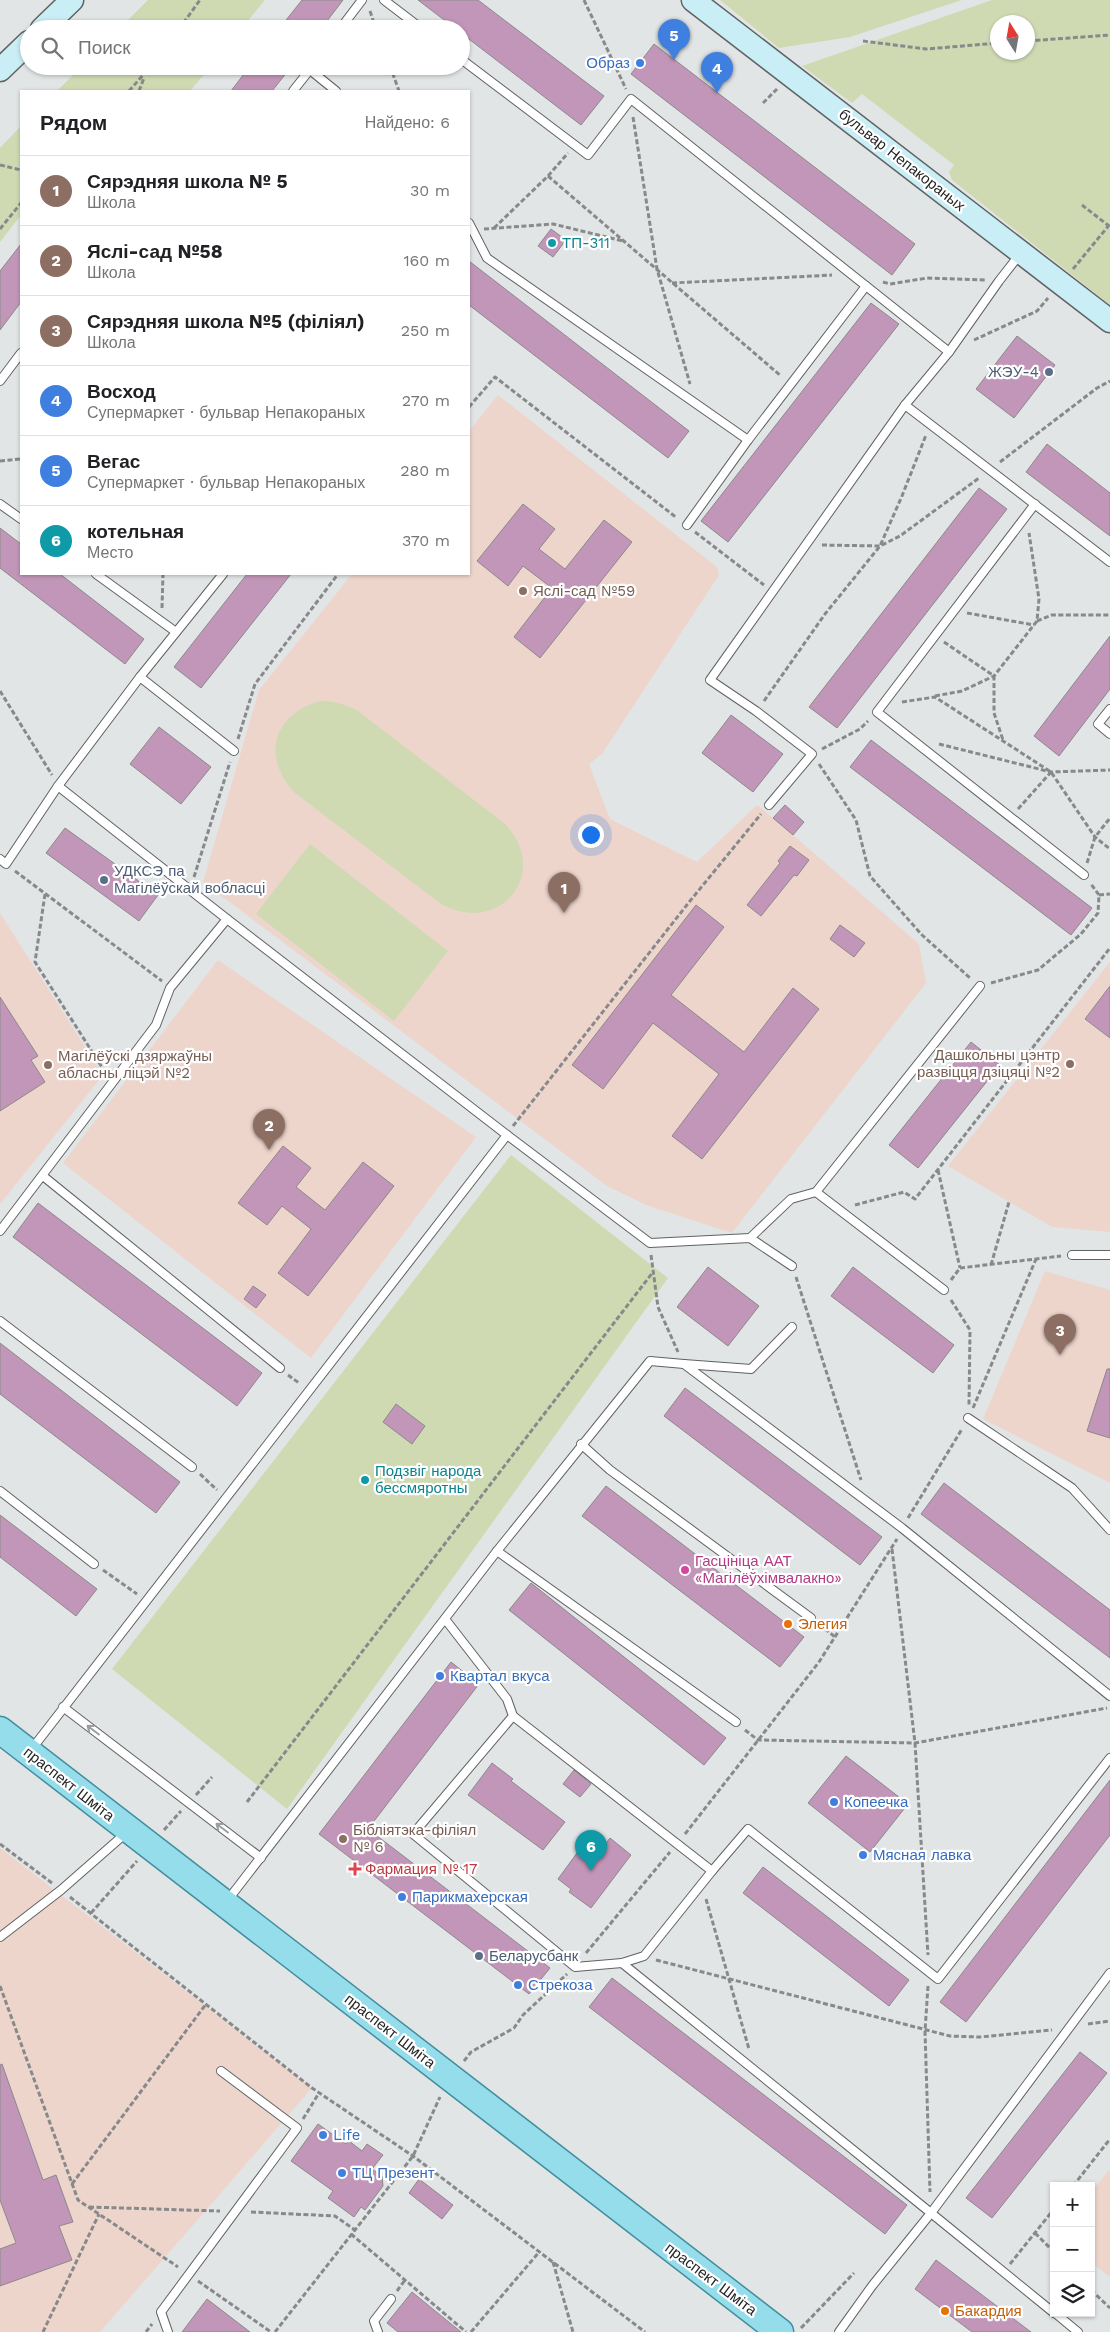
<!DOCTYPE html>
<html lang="ru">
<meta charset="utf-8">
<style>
body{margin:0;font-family:"Work Sans",sans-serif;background:#f2f2f2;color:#202124}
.controls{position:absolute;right:15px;bottom:15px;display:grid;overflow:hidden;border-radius:0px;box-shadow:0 1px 4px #0004}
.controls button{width:45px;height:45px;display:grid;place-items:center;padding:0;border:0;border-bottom:1px solid #e0e0e0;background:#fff;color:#202124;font:25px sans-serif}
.compass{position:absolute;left:990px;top:15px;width:45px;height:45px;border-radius:50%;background:#fff;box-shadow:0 1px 4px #0004;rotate:349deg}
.you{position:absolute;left:590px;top:834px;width:18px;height:18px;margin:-12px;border:4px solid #fff;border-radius:50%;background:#1a73e8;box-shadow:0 0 0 8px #1a73e833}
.badge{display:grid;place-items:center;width:32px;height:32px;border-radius:50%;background:#111827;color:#fff;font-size:16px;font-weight:700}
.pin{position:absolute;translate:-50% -41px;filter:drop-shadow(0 1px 2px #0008)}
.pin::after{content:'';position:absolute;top:26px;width:18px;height:15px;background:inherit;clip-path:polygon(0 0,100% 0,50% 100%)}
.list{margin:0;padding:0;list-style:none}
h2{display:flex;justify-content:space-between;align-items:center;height:65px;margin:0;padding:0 20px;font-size:21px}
h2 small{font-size:16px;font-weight:400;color:#757577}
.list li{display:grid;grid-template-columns:32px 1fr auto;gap:15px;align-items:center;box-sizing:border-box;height:70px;padding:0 20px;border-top:1px solid #e0e0e0}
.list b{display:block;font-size:19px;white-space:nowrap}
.list p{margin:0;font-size:16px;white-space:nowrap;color:#757577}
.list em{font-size:16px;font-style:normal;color:#757577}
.icon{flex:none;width:28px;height:28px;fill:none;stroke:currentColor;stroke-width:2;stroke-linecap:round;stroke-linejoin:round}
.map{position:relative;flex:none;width:1110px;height:2332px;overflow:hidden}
.search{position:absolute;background:#fff;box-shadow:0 1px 4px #0004;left:20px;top:20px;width:450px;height:55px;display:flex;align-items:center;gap:12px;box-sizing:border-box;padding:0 18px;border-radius:28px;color:#757577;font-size:19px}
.panel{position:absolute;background:#fff;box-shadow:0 1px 4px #0004;left:20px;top:90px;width:450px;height:485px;border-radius:0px}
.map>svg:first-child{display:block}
.education{fill:#edd5cc}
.green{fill:#cfdab3;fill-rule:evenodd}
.building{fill:#c296b8;stroke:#8b898b}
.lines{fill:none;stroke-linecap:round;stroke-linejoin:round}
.service-casing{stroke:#606263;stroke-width:10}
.secondary-casing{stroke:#606263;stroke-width:25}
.primary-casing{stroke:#418e9e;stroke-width:29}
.path{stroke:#87898a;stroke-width:3;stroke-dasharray:5 2.5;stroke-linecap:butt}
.service{stroke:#fff;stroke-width:8}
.secondary{stroke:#caeef5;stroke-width:22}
.primary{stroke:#96ddec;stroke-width:26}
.oneway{stroke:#9c9d9d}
.shop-dot{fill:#3f7fe0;stroke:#fff;stroke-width:2}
.culture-dot{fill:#0f9aa8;stroke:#fff;stroke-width:2}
.service-dot{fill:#5c6f8a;stroke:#fff;stroke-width:2}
.education-dot{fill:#8d6e63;stroke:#fff;stroke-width:2}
.hotel-dot{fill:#d1479c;stroke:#fff;stroke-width:2}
.food-dot{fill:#e8710a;stroke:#fff;stroke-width:2}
.health-dot{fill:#e0444e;stroke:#fff;stroke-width:2}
.labels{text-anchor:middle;stroke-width:4.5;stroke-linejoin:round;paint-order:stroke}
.shop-label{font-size:15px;fill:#366cbe;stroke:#fff;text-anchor:start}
.street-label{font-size:15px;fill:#242526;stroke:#fff}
.culture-label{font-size:15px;fill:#0d838f;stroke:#fff;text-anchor:start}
.service-label{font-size:15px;fill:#4e5e75;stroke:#fff;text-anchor:start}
.education-label{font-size:15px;fill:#785e54;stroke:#fff;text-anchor:start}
.hotel-label{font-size:15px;fill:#b23c85;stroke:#fff;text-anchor:start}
.food-label{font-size:15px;fill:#c56008;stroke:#fff;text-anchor:start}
.health-label{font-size:15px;fill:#be3a42;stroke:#fff;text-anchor:start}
</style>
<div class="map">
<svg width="1110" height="2332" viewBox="0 0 1110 2332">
<rect width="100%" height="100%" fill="#e2e5e6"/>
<!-- education -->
<g class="education">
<polygon points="498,395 717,567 719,575 602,754 589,764 610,819 697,862 757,805 773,818 785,805 804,822 793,835 919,944 926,983 732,1233 646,1205 607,1186 203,882 259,690 352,574 469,574 469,431"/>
<polygon points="0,913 103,1075 0,1204"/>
<polygon points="218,960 476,1137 311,1358 63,1163"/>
<polygon points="1110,962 1110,1232 1052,1227 948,1166"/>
<polygon points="1045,1271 1110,1290 1110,1483 983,1419"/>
<polygon points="0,1848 312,2088 100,2332 0,2332"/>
<polygon points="1110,2169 1110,2277 1091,2262 1091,2192"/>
</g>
<!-- green -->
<g class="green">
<polygon points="148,0 265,0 241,29 119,29"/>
<polygon points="720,0 962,0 850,37 779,48"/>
<path d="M992 0H1110V305L952 180 949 172 954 165 862 94 852 103 802 66ZM998 22H1028V52H998Z"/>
<polygon points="82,66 211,66 190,91 57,91"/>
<polygon points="21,126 21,215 0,242 0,148"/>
<path d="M320 701C335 701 345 704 358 711L504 823C552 871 501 937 441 904L295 793C261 758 273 714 320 701Z"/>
<polygon points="310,844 448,951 394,1021 256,914"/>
<polygon points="511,1155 668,1278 287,1809 112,1669"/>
</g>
<!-- building -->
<g class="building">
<polygon points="302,0 343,0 321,29 279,29"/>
<polygon points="418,0 478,0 604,96 581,125 461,33 461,29 456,29"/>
<polygon points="654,44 915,244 892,275 631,74"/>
<polygon points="250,66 292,66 272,91 231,91"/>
<polygon points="551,229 566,240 553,257 538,246"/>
<polygon points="21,244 21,302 0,330 0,271"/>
<polygon points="469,261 689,431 668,458 469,305"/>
<polygon points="871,303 899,324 728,542 701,521"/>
<polygon points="1017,336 1055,365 1014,418 976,389"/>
<polygon points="1047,444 1110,493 1110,536 1026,472"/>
<polygon points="979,488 1007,509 837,728 809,707"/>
<polygon points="523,504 555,529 539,549 565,569 604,520 632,542 540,658 514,637 552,588 523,566 508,586 477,561"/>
<polygon points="0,528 21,544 21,574 60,574 144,639 125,664 0,568"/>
<polygon points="247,574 291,574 201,688 174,667"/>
<polygon points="1110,636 1110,689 1059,756 1034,736"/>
<polygon points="731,715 783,754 753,792 702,753"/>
<polygon points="159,727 211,767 181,804 130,764"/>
<polygon points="871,740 1092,908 1071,935 850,767"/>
<polygon points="785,805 804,822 793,835 773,818"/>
<polygon points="65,828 158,895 139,921 46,853"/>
<polygon points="790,846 809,860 797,876 794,875 761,916 747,905 780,863 778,861"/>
<polygon points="696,905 724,927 671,995 744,1052 793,988 819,1009 702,1159 672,1136 719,1074 653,1023 603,1089 572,1065"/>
<polygon points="840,925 865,943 854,957 830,939"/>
<polygon points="1110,986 1110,1038 1085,1019"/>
<polygon points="0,997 38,1056 31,1060 45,1082 0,1111"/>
<polygon points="971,1042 1000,1065 918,1168 889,1145"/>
<polygon points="283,1146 311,1168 296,1187 325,1210 363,1162 394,1186 308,1296 278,1273 311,1229 282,1206 267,1225 238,1203"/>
<polygon points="38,1203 262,1373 237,1406 13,1237"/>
<polygon points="708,1267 759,1306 728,1346 677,1307"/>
<polygon points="853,1267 954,1345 933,1373 831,1296"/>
<polygon points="253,1286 266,1295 256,1308 244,1299"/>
<polygon points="0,1343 180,1482 156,1513 0,1394"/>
<polygon points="1107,1369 1110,1369 1110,1438 1087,1431"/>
<polygon points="685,1388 882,1537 860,1565 664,1416"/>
<polygon points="396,1404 425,1426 412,1444 383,1422"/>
<polygon points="944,1483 1110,1610 1110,1658 921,1514"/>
<polygon points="606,1486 804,1637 780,1667 582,1516"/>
<polygon points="0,1515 97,1589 76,1616 0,1557"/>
<polygon points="531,1583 726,1738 704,1765 509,1610"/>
<polygon points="451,1662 479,1684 368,1829 550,1968 529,1994 319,1834"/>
<polygon points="846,1756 908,1804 870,1852 808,1803"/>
<polygon points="492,1763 513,1779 511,1781 565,1822 543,1850 468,1795"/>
<polygon points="574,1770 591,1784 580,1797 563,1784"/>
<polygon points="1110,1780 1110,1835 966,2022 940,2002"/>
<polygon points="610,1838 631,1855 591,1908 569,1892 571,1889 558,1879 577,1853 591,1863"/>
<polygon points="763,1867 909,1980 889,2006 743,1893"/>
<polygon points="612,1978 907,2205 885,2234 589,2007"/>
<polygon points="1080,2052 1107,2073 992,2218 966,2198"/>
<polygon points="2,2064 43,2180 56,2175 73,2222 59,2226 72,2260 0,2286 0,2249 16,2243 0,2200 0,2065"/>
<polygon points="318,2124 346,2144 349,2141 362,2151 367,2144 383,2155 372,2169 382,2176 383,2186 365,2210 361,2207 354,2217 328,2198 333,2191 291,2161"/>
<polygon points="419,2179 453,2205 442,2219 409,2193"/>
<polygon points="936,2260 1031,2332 972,2332 915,2289"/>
<polygon points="412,2292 461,2332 398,2332 387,2323"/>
<polygon points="207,2299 250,2332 182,2332"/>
</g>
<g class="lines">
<defs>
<g id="service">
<polyline points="384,0 422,29"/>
<polyline points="340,29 362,0"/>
<polyline points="461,59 588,155 631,99 949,352"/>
<polyline points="310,70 336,91"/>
<polyline points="293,91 312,67"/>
<polyline points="469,223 487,258 748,440 687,525"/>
<polyline points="0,381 21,353"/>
<polyline points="905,405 1110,562"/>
<polyline points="748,440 866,286"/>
<polyline points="0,504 21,519"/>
<polyline points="1035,504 877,712 1084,875"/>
<polyline points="96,574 176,632"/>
<polyline points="140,677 223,574"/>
<polyline points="1110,709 1098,724 1110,734"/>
<polyline points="58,786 140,677 234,751"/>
<polyline points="769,805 812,754 756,711 710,680 905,405 949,352 999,281 1020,254"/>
<polyline points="0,859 6,864 58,786 227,919"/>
<polyline points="507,1135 650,1243 750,1238 792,1266"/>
<polyline points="43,1176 280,1368"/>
<polyline points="816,1192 944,1290"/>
<polyline points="0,1231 156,1025 170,988 227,919 507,1135 31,1750"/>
<polyline points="750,1238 791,1199 816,1192 980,986"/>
<polyline points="1072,1255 1110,1255"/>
<polyline points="0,1321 192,1467"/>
<polyline points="684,1364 751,1369 792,1327"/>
<polyline points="968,1418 1072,1488 1110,1530"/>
<polyline points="581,1444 610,1470 811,1618"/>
<polyline points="0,1491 94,1564"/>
<polyline points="497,1551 736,1722"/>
<polyline points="445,1619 507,1699 513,1716 413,1834 575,1967 622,1963 644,1956 712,1871 513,1716"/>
<polyline points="63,1707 261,1858"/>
<polyline points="712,1871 748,1829 938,1979 1110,1758"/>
<polyline points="227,1901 497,1551 650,1361 684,1364 902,1528 1110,1696"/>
<polyline points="0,1937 61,1890 126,1833"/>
<polyline points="622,1963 931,2213 872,2286 839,2332"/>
<polyline points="1054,2313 931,2213 1110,1973"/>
<polyline points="1055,2313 1078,2332"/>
<polyline points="168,2332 161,2312 297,2128 221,2071"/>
<polyline points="378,2332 374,2321 391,2299"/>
</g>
<g id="secondary">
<polyline points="693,0 1110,321"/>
<polyline points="42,29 72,0"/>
<polyline points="0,70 29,42"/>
</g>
<polyline id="primary" points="0,1730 780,2332"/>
</defs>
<!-- service casing -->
<use href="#service" class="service-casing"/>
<!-- secondary casing -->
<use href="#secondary" class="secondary-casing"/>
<!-- primary casing -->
<use href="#primary" class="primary-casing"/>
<!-- path -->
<g class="path">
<polyline points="584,0 626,89"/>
<polyline points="370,11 376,29"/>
<polyline points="179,29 200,0"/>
<polyline points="863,41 926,49 998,43"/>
<polyline points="1028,41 1110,35"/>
<polyline points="390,66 399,91"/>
<polyline points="129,91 151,66"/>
<polyline points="139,91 144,78"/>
<polyline points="763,103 777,89"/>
<polyline points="633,117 657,269 690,384"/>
<polyline points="0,165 21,170"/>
<polyline points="548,176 781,376"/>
<polyline points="1082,205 1109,226"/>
<polyline points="494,228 548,176 568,153"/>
<polyline points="0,229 21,203"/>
<polyline points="484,229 553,224 623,241"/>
<polyline points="1073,269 1110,224"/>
<polyline points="883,282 890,284 927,278 986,280"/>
<polyline points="672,283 832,275"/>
<polyline points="974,340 1037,311 1048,298"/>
<polyline points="469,407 495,377 677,518"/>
<polyline points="0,461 21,459"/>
<polyline points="1000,462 1097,388 1110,381"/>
<polyline points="695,532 764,585"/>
<polyline points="822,545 880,546 900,536 979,478"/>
<polyline points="162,608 163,574"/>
<polyline points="967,613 1034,625"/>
<polyline points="1037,621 1052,615 1110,615"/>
<polyline points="944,642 994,676 994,713 1003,740"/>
<polyline points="0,691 52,775"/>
<polyline points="935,696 962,691 994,676 1037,621 1039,599 1029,533"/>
<polyline points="764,701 825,614 880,546 902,496 926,435"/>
<polyline points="902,702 935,697 1051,772 1095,837 1110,849"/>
<polyline points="238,739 255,684 338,574"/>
<polyline points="939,744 1051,772 1110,770"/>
<polyline points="822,749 860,729 868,721"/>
<polyline points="819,764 856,820 870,876 922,935 970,978"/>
<polyline points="1018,809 1051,772"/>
<polyline points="1087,863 1095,837 1110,818"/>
<polyline points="15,871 162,981"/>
<polyline points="194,877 230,762"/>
<polyline points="45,894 35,962 105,1072"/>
<polyline points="1099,895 1110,894"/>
<polyline points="991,983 1038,970 1081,934 1098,913 1099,895 1091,884"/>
<polyline points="513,1126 690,901 761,814"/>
<polyline points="938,1170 960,1268"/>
<polyline points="855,1205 904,1192 915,1199 1110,948"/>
<polyline points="651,1255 658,1307 678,1352"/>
<polyline points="991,1265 1009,1202"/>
<polyline points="796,1277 861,1480"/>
<polyline points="951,1280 960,1268 1061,1256"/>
<polyline points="951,1300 970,1330 969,1406"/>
<polyline points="288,1375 299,1383"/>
<polyline points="973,1408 1036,1259"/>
<polyline points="200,1474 217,1490"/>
<polyline points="908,1518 962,1429"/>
<polyline points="892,1549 915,1743 928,1955"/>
<polyline points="103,1570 137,1594"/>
<polyline points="819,1624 835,1637"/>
<polyline points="745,1730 758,1740 915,1743 1107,1708"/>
<polyline points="196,1795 212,1777"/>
<polyline points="247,1802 653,1272"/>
<polyline points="164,1830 181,1811"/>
<polyline points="685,1834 819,1662 897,1539"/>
<polyline points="0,1844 52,1883"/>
<polyline points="70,1897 312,2088 413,2156 645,2332"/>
<polyline points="706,1899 749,2049"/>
<polyline points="91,1913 137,1861"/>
<polyline points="586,1953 670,1852"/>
<polyline points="656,1960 950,2036 980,2037 1052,2030"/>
<polyline points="0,1986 78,2200 178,2267"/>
<polyline points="928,1986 925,2031 930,2192"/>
<polyline points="1088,2024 1110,2021"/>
<polyline points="464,2061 471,2052 514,2028 523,2015 567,1974"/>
<polyline points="303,2119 319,2093"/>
<polyline points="72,2184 206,2004"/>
<polyline points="1073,2186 1110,2139"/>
<polyline points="89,2207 220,2211"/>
<polyline points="251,2212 335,2216 355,2230"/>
<polyline points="1035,2233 1054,2252"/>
<polyline points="351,2234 466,2332"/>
<polyline points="553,2262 573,2332"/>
<polyline points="1010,2264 1054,2209"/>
<polyline points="198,2281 271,2332"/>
<polyline points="1091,2290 1110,2308"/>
<polyline points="397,2291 405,2280"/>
<polyline points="801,2328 854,2273"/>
<polyline points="43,2332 99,2214"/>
<polyline points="146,2332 152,2324"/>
<polyline points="275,2332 413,2156 440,2097"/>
<polyline points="471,2332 540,2251"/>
</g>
<!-- service -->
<use href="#service" class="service"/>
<!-- secondary -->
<use href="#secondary" class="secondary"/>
<!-- primary -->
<use href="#primary" class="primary"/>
</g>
<!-- one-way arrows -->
<defs><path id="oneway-shaft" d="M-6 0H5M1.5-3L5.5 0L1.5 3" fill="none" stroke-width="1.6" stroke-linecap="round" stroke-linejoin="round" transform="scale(1.25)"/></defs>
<g class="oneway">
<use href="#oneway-shaft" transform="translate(93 1730) rotate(-143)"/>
<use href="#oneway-shaft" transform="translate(222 1828) rotate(-143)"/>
</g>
<!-- markers -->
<g class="shop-dot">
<circle cx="640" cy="63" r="5"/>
<circle cx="440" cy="1676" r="5"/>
<circle cx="834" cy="1802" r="5"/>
<circle cx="863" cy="1855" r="5"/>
<circle cx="402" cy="1897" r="5"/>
<circle cx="518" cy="1985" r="5"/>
<circle cx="323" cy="2135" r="5"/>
<circle cx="342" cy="2173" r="5"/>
</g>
<g class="culture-dot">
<circle cx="552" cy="243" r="5"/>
<circle cx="365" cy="1480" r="5"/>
</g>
<g class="service-dot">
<circle cx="1049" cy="372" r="5"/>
<circle cx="104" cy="880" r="5"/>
<circle cx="479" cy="1956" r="5"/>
</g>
<g class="education-dot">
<circle cx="523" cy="591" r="5"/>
<circle cx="1070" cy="1064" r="5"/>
<circle cx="48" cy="1065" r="5"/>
<circle cx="343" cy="1839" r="5"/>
</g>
<circle class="hotel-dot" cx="685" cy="1570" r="5"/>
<g class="food-dot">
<circle cx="788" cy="1624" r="5"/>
<circle cx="945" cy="2311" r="5"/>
</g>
<path class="health-dot" d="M352.5 1861.5h5v5h5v5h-5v5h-5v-5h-5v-5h5z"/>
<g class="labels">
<!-- shop labels -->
<g class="shop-label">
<text x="630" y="68" text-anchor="end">Образ</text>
<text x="450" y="1681">Квартал вкуса</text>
<text x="844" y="1807">Копеечка</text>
<text x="873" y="1860">Мясная лавка</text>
<text x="412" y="1902">Парикмахерская</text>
<text x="528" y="1990">Стрекоза</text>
<text x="333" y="2140">Life</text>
<text x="352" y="2178">ТЦ Презент</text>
</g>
<!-- street labels -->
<g class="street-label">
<text transform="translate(902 160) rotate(38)" y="5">бульвар Непакораных</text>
<text transform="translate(69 1784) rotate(38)" y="5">праспект Шміта</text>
<text transform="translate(390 2031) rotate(38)" y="5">праспект Шміта</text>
<text transform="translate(711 2279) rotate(37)" y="5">праспект Шміта</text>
</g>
<!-- culture labels -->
<g class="culture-label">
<text x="562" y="248">ТП-311</text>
<text x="375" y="1476">Подзвіг народа<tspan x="375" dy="17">бессмяротны</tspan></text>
</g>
<!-- service labels -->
<g class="service-label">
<text x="1039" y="377" text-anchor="end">ЖЭУ-4</text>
<text x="114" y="876">УДКСЭ па<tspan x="114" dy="17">Магілёўскай вобласці</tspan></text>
<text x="489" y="1961">Беларусбанк</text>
</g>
<!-- education labels -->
<g class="education-label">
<text x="533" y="596">Яслі-сад №59</text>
<text x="1060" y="1060" text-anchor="end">Дашкольны цэнтр<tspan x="1060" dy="17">развіцця дзіцяці №2</tspan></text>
<text x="58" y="1061">Магілёўскі дзяржаўны<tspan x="58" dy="17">абласны ліцэй №2</tspan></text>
<text x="353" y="1835">Бібліятэка-філіял<tspan x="353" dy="17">№ 6</tspan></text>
</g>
<!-- hotel labels -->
<g class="hotel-label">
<text x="695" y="1566">Гасцініца ААТ<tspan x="695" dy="17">«Магілёўхімвалакно»</tspan></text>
</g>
<!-- food labels -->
<g class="food-label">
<text x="798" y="1629">Элегия</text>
<text x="955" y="2316">Бакардия</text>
</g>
<!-- health labels -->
<g class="health-label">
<text x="365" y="1874">Фармация № 17</text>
</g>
</g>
</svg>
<div class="controls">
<button>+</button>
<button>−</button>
<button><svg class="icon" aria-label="layers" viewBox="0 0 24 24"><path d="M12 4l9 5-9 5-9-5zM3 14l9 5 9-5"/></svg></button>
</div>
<svg class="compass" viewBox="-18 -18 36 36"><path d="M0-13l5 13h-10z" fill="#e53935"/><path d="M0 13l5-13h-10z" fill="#757577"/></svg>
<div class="you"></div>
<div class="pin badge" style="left:564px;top:913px;background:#8d6e63">1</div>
<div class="pin badge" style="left:269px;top:1150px;background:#8d6e63">2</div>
<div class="pin badge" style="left:1060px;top:1355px;background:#8d6e63">3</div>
<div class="pin badge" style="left:717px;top:93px;background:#3f7fe0">4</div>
<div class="pin badge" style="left:674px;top:60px;background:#3f7fe0">5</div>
<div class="pin badge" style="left:591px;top:1871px;background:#0f9aa8">6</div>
<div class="search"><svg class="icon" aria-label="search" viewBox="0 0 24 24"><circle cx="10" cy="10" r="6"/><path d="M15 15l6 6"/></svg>Поиск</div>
<section class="panel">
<h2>Рядом<small>Найдено: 6</small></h2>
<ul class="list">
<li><span class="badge" style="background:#8d6e63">1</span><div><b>Сярэдняя школа № 5</b><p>Школа</p></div><em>30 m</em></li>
<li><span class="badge" style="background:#8d6e63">2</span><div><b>Яслі-сад №58</b><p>Школа</p></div><em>160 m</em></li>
<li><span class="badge" style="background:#8d6e63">3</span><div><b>Сярэдняя школа №5 (філіял)</b><p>Школа</p></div><em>250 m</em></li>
<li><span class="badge" style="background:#3f7fe0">4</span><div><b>Восход</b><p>Супермаркет · бульвар Непакораных</p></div><em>270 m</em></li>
<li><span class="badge" style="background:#3f7fe0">5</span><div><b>Вегас</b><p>Супермаркет · бульвар Непакораных</p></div><em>280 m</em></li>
<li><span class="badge" style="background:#0f9aa8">6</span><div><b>котельная</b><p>Место</p></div><em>370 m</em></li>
</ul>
</section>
</div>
